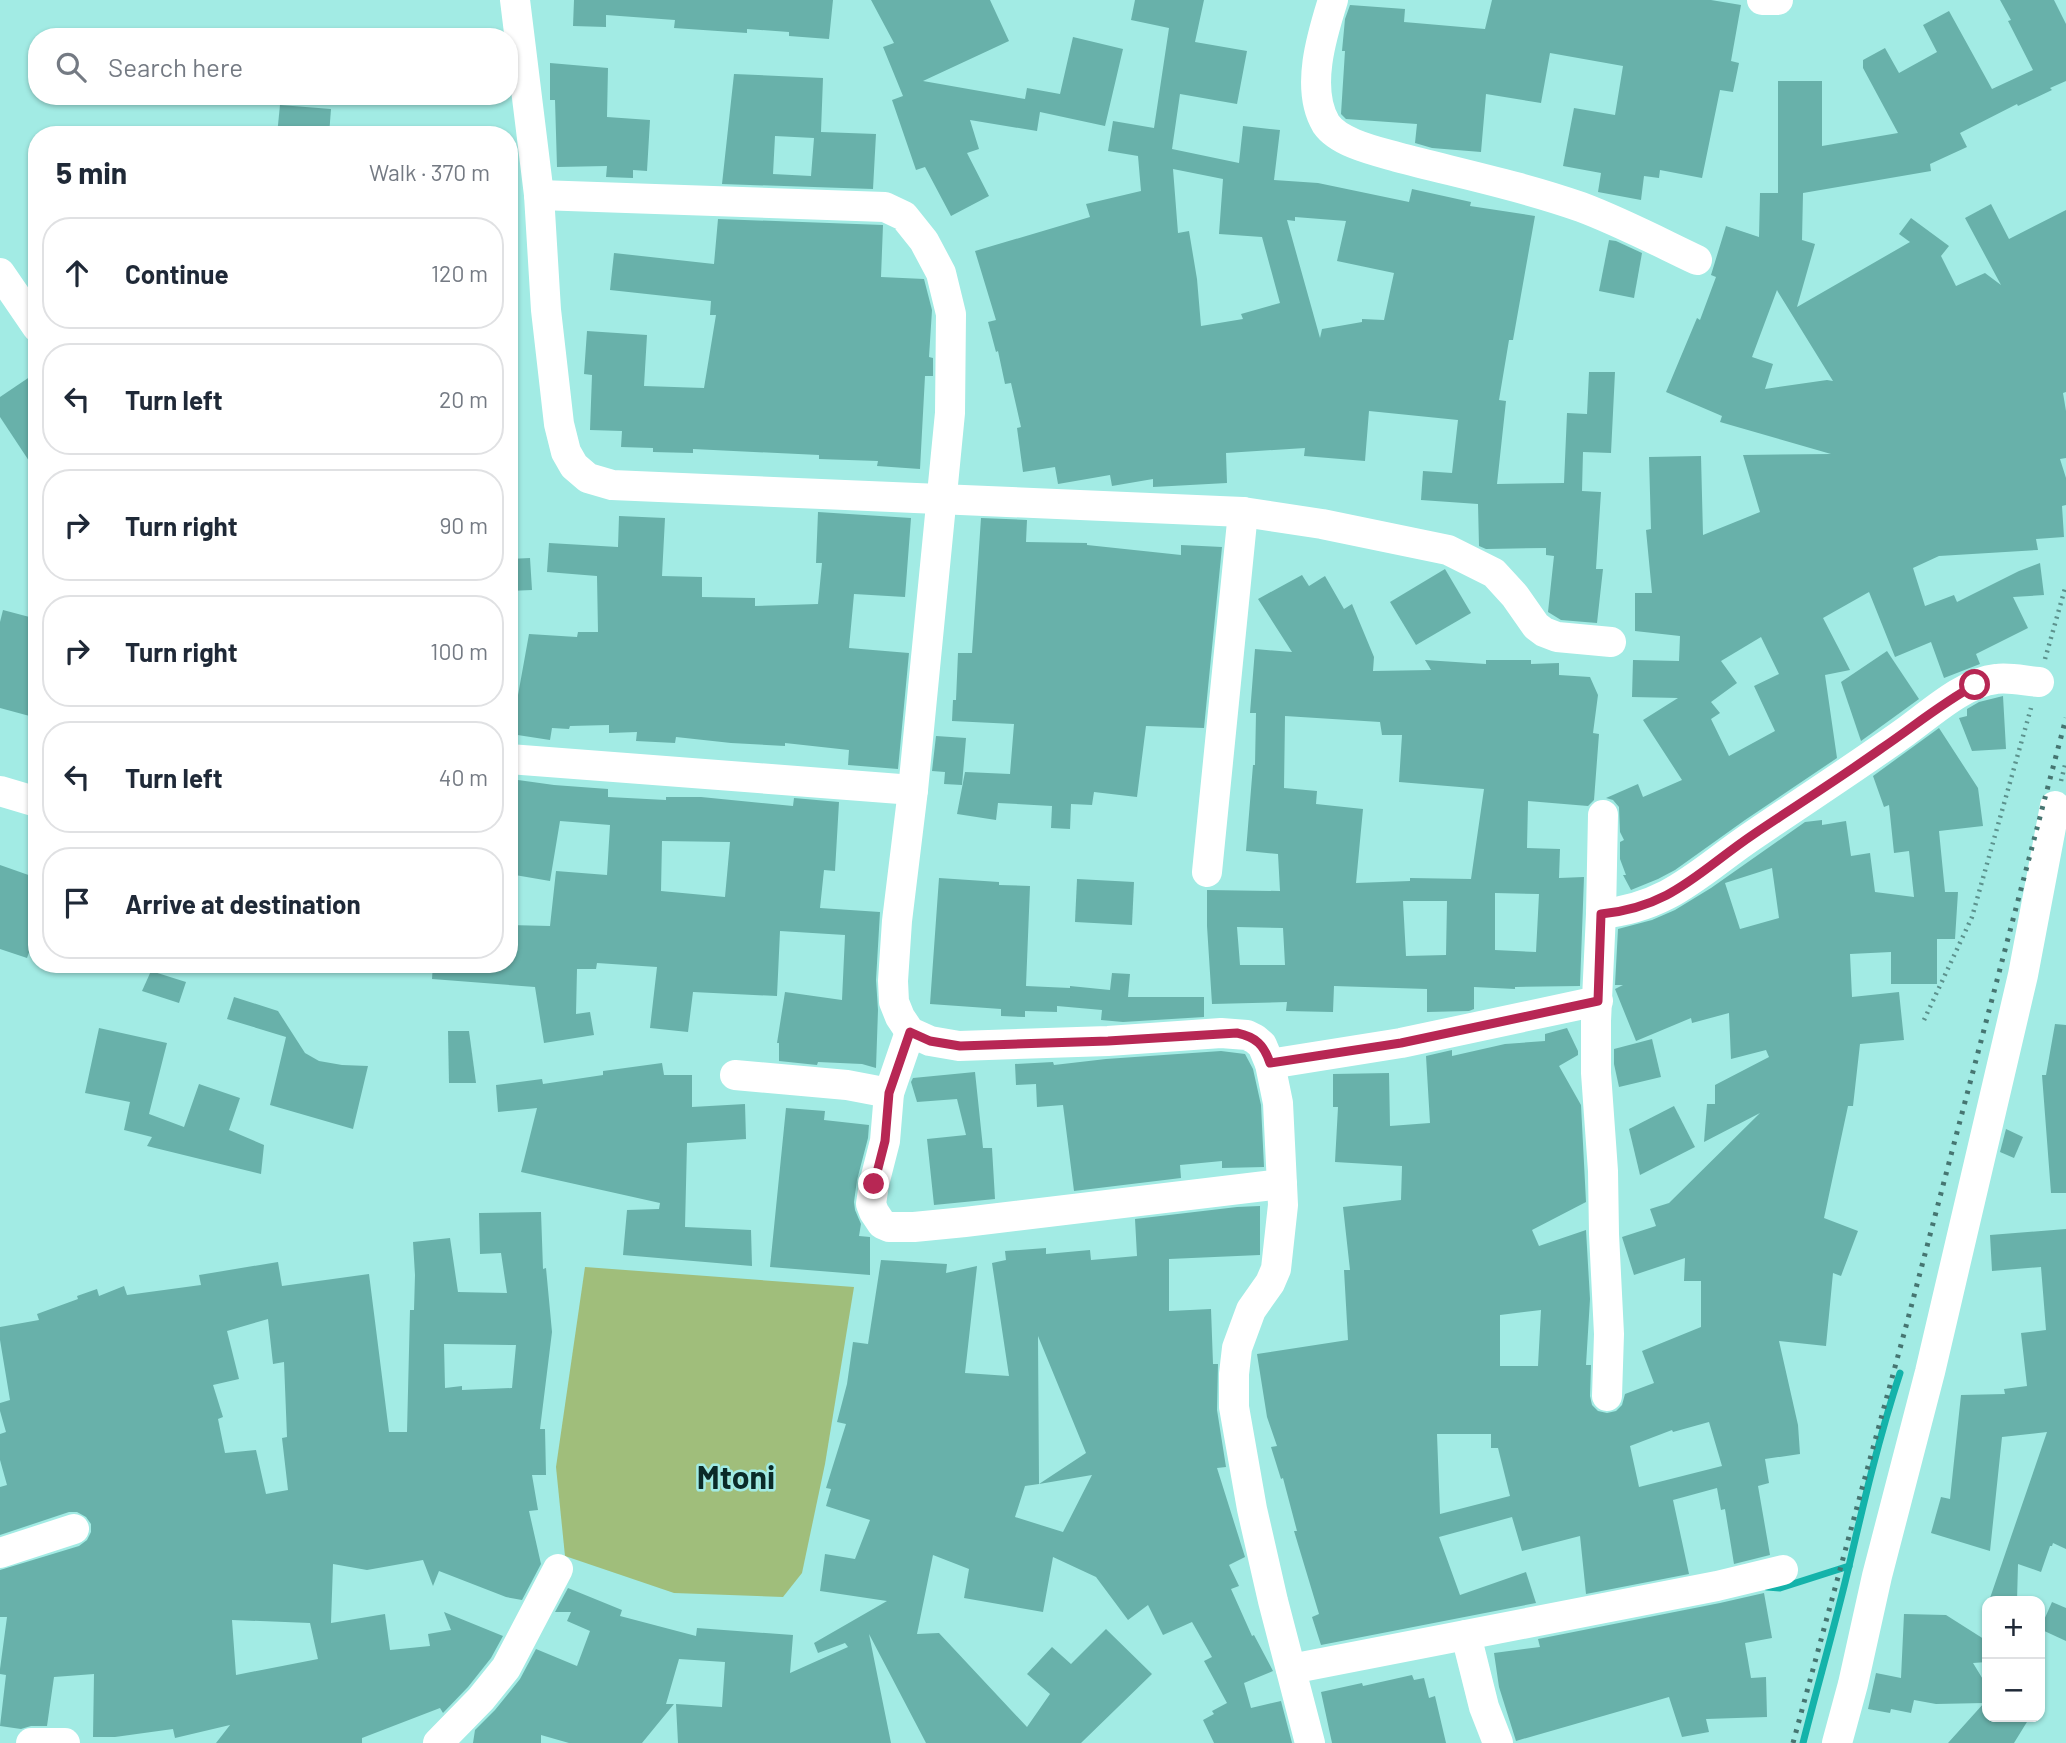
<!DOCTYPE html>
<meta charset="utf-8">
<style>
body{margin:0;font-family:Barlow,sans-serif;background:#f2f2f3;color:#1f2937}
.controls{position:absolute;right:21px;bottom:21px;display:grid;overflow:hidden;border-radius:14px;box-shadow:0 2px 5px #0004}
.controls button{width:63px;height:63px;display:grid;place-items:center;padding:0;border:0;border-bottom:2px solid #e0e1e3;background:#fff;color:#1f2937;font:35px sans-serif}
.stop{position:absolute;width:21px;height:21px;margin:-16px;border:5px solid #b72754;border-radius:50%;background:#fff}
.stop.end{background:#b72754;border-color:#fff;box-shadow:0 2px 7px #0008}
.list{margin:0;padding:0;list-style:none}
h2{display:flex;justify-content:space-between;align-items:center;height:91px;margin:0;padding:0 28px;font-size:30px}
h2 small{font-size:23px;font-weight:400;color:#747a83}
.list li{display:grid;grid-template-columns:46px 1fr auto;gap:21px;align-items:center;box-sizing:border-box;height:112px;margin:0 14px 14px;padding:0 14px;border:2px solid #e0e1e3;border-radius:28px}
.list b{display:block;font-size:26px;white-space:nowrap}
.list em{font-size:23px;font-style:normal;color:#747a83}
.icon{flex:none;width:38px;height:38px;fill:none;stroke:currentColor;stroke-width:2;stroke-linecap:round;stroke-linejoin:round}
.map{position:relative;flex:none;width:2066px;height:1743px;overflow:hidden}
.search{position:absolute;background:#fff;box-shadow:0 2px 5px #0004;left:28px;top:28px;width:490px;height:77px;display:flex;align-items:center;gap:18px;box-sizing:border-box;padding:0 24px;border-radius:28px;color:#747a83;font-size:26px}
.panel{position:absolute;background:#fff;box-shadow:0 2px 5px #0004;left:28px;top:126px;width:490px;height:847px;border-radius:28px}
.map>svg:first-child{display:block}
.green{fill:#a0be7b}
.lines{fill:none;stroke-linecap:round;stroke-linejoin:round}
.stream{stroke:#14b3aa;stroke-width:7}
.building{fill:#68b1aa;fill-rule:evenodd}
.path{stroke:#5c928d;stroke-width:4.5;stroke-dasharray:2 5;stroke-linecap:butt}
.minor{stroke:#fff;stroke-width:30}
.rail{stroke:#467571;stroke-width:5;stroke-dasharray:3.5 7;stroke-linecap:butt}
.route{stroke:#b72754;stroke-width:9}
.labels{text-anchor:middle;stroke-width:5;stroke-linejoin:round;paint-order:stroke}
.district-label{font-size:32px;font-weight:bold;fill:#0b2a28;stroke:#a2ebe4}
</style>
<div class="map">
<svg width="2066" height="1743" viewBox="0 0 2066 1743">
<rect width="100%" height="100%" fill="#a2ebe4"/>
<!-- green -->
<polygon class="green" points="585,1267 854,1287 825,1464 802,1573 783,1597 674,1593 565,1556 556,1467"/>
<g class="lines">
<!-- stream -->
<g class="stream">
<polyline points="1767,1587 1780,1588 1849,1566"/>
<path d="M1803 1743C1818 1684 1835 1625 1849 1566 1864 1501 1879 1437 1900 1373"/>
</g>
</g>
<!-- building -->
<g class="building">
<polygon points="574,0 833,0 829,39 789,36 789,32 747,29 747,33 674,28 675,20 606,15 606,27 573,26"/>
<polygon points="871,0 990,0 1009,41 923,81 1025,99 1027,88 1060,94 1073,37 1123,49 1105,126 1040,112 1037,131 970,120 979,149 967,153 989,196 951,216 925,167 916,170 892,100 903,96 883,47 894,43"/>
<path d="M1135 0H1204L1195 42 1247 51 1237 104 1180 94 1172 149 1239 163 1243 126 1280 130 1274 180 1318 183 1409 202 1412 189 1471 202 1470 206 1535 216 1513 340H1509L1499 400 1506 401 1497 484 1564 483 1567 413 1587 414 1589 372H1615L1611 453 1583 452 1582 491 1601 492 1596 569H1603L1597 623 1561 620 1548 612 1554 556 1546 555V548L1486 549 1479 546 1478 504 1421 500 1423 471 1452 473 1458 420 1369 411 1365 461 1304 456 1305 448 1226 453 1227 483 1153 487V479L1112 486 1110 475 1058 484 1055 467 1023 472 1017 428 1021 427 1011 383 1005 384 998 351 996 352 988 322 996 320 975 251 1090 217 1086 204 1141 191 1138 156 1108 151 1113 121 1154 128 1169 28 1131 20ZM1173 169 1223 179 1219 234 1262 237 1280 303 1241 314 1243 319 1201 326 1197 279 1189 231 1178 233ZM1295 217 1346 221 1337 261 1394 273 1384 320 1362 319V322L1322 329 1320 338 1287 220 1295 221Z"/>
<polygon points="1492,0 1711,0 1741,5 1731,61 1739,63 1733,92 1720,90 1702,178 1660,170 1659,178 1644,176 1641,200 1598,192 1601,173 1563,166 1574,108 1615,115 1623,66 1550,53 1541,103 1486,94 1481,152 1432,148 1415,143 1417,124 1346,119 1341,114 1345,51 1342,51 1345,19 1350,5 1405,9 1404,22 1485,29"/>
<path d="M2000 0H2054L2066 24V81L2050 88 2052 90 2018 106 2017 104 1960 133 1967 147 1930 164 1931 171 1803 193 1802 240 1815 244 1797 307 1910 242 1899 234 1911 218 1949 246 1941 256 1956 286 1985 273 2001 285 1965 218 1991 204 2009 239 2066 210V392L2063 393 2066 411V458L2060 459 2066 478V505L2062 506 2064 537 2036 539 2038 550 1939 556 1913 568 1925 606 1954 595 1957 602 2019 571 2040 563 2044 595 2013 597 2028 628 1976 654 1980 664 1944 678 1931 642 1895 657 1869 592 1823 618 1850 670 1825 675 1837 758 1745 820 1675 870 1658 879 1631 890 1623 875H1626L1620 859V842L1624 840 1620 832 1619 807 1613 800 1606 798 1638 784 1643 797 1682 780 1643 720 1678 698 1632 697 1633 660 1679 661 1680 636 1635 631V593H1652L1646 530 1651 529 1649 457 1701 456 1703 535 1760 512 1743 455 1831 454 1720 422 1722 416 1666 392 1697 318 1700 320 1716 277 1711 275 1726 226 1759 237 1760 193H1778V81H1822V146L1898 133 1863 68V60L1885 48 1899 73 1937 52 1923 25 1949 11 1992 89 2033 70 2008 21 2011 20ZM1777 290 1778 292 1833 381 1827 380 1765 389 1773 364 1752 357ZM1761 637 1779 674 1754 686 1775 731 1729 756 1711 719 1720 713 1711 702 1737 683 1721 661Z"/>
<polygon points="550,63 608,68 607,117 650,120 647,171 633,170 633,178 606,177 607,166 557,167 555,100 550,100"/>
<path d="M734 74 823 78 821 132 876 134 873 189 722 184ZM775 136 814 138 811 176 773 174Z"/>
<polygon points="280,105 331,109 329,135 277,135"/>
<polygon points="718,219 883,225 881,277 924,279 932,310 929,357 933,358 933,376 925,376 920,469 877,466 878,461 819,459 819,455 693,449 693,453 653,452 653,448 621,447 622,431 590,430 592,375 584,374 587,331 647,335 644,386 704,388 716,315 710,315 711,301 610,290 614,253 714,264"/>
<polygon points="1609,240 1616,241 1642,253 1634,298 1599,291"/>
<polygon points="37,372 37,473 0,417 0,397"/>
<polygon points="818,512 911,518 905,597 854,594 849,648 909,653 898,769 848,765 849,750 785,743 785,746 731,743 676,737 675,743 636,741 637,732 609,733 609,725 570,726 569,729 552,728 550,740 511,734 529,634 577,637 578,632 598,632 597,576 547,572 549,543 618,547 619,516 665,518 662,576 702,577 702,597 755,598 755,606 818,604 822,563 816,563"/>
<polygon points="981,518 1027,520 1026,542 1087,543 1087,545 1181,555 1181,545 1222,547 1204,728 1146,726 1137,797 1094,792 1092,805 1071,804 1070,829 1051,828 1052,806 998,803 996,820 957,814 965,772 1010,774 1014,724 952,721 953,700 956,700 958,653 972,653"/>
<polygon points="530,558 532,590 509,591 509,559"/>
<polygon points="1445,569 1471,613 1416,645 1390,602"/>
<path d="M1302 575 1309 586 1325 576 1344 609 1352 604 1374 657 1373 671 1431 670 1425 660 1486 664V660H1531V664L1559 663V675L1590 677 1598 695 1593 733 1599 734 1594 800 1588 806 1528 801 1527 848 1560 849 1559 878 1584 877 1580 986 1515 987V989L1474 987V1009L1469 1011 1427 1012V989L1334 986 1333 1012 1286 1011 1287 1002 1212 1004 1207 926V890L1280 891 1278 854 1246 851 1253 765H1255L1256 713H1250L1255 649 1292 652 1258 599ZM1285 716 1380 722 1382 735H1402L1399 782 1484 789 1471 879 1410 878V881L1356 883 1363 809 1316 804 1317 791 1284 788ZM1495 893 1539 894 1536 952 1495 950ZM1403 901H1447L1446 955 1406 956ZM1237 927 1283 928 1285 965H1240Z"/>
<polygon points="3,610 37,619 37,718 0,708 0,622"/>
<polygon points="1887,651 1919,699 1861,741 1841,682"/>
<polygon points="2003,696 2006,749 1972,751 1959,718 1967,716 1967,709 1979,702"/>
<path d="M1939 728 1978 788 1983 826 1939 831 1945 892H1958L1955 939H1937V984H1891V952L1850 954 1852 997 1899 992 1904 1040 1860 1044 1853 1106H1848L1824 1218 1858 1231 1841 1276 1833 1273 1826 1346 1779 1341 1798 1425 1800 1454 1765 1459 1769 1483 1758 1486 1770 1555 1734 1564 1725 1509 1721 1510 1717 1488 1673 1500 1689 1574 1586 1594 1580 1536 1522 1551 1512 1517 1439 1537 1460 1595 1526 1572 1536 1603 1321 1645 1312 1617 1319 1614 1294 1531H1297L1283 1478 1281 1479 1271 1447 1277 1446 1267 1417 1257 1354 1348 1340 1344 1270H1350L1343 1207 1401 1200 1402 1166 1335 1162 1338 1107H1333V1074L1389 1073 1390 1126 1430 1123 1426 1056 1452 1050V1056L1505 1044 1545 1041V1034L1567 1028 1578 1051V1055L1559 1066 1581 1105 1586 1202 1532 1230 1539 1246 1586 1230 1590 1299 1586 1365H1591L1590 1396 1592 1405 1598 1411 1607 1413 1616 1411 1622 1405 1625 1394 1654 1383 1642 1351 1701 1327V1281H1684L1685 1258 1634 1275 1622 1237 1656 1226 1650 1209 1669 1203 1760 1113 1704 1142 1707 1104H1715V1085L1769 1057 1766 1050 1731 1059 1729 1013 1692 1023 1691 1018 1636 1041 1615 989 1623 985H1615L1618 929 1652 920 1675 910 1711 888 1805 822 1822 820V825L1846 821 1851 856 1870 853 1875 892 1914 897 1909 851 1894 853 1889 805 1884 807 1873 776ZM1772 868 1779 918 1740 929 1725 883ZM1541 1310 1538 1366H1500V1315ZM1709 1422 1722 1466 1639 1487 1630 1446 1672 1430 1673 1432ZM1437 1434H1491V1448H1498L1510 1496 1440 1514Z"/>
<polygon points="936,736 966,738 962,785 944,784 945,772 932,771"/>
<path d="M518 780 554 785 608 789V797L666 800V797H701L793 806 794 798 839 802 835 871 824 870 820 908 880 912 876 980 878 1010 876 1068 862 1064 818 1062 817 1065 779 1061V1043H777L785 992 842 1000 845 935 780 931 777 996 693 992 688 1032 650 1028 657 967 597 963 596 969H577L576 1014 590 1012 594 1035 544 1043 535 987 432 979 433 964H509V925L550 926 556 871 607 875 610 825 560 821 550 881 509 874V832ZM662 841 730 842 725 897 661 891Z"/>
<polygon points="0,865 37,878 37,930 27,958 0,949"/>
<polygon points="939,878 999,882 999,885 1030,886 1026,986 1070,988 1070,986 1110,990 1112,973 1130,974 1128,997 1204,997 1204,1017 1123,1022 1101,1020 1102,1010 1057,1006 1057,1012 1025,1011 1025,1017 1001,1016 1001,1009 930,1004"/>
<polygon points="1077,879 1134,882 1132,925 1075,922"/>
<polygon points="151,971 186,982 179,1003 142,991"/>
<polygon points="234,997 278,1011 305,1053 319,1061 342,1065 368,1066 353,1129 270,1105 286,1037 227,1019"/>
<polygon points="2055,1024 2066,1025 2066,1193 2051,1193 2042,1075 2046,1075"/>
<polygon points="99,1028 167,1043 149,1114 184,1127 199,1084 240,1098 229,1130 264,1145 261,1174 147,1146 152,1137 124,1130 130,1102 85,1093"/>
<polygon points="448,1031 469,1031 476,1083 449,1083"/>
<polygon points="1652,1039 1661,1077 1619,1087 1614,1064 1614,1049"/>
<polygon points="1221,1051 1245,1054 1253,1069 1261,1105 1264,1167 1222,1168 1222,1161 1180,1165 1181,1178 1074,1191 1063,1105 1037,1107 1036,1084 1016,1085 1015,1064 1053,1062 1054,1065 1106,1059"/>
<polygon points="662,1063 664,1075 692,1075 692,1107 745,1104 746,1139 687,1143 685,1227 751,1230 752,1266 623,1255 627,1210 659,1209 660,1203 521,1172 537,1108 498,1112 496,1085 542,1079 543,1084 603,1075 603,1071"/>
<polygon points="975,1072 983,1148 992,1148 995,1199 934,1205 927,1139 966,1135 957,1099 917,1102 911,1082 913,1078"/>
<polygon points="1674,1106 1695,1147 1640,1175 1629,1129"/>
<polygon points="786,1108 825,1111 824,1120 869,1125 868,1138 857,1180 854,1202 855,1210 861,1224 859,1236 870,1237 870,1275 770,1267"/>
<polygon points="2006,1129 2023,1137 2014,1158 2000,1152"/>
<path d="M1260 1206V1255L1169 1259V1311L1211 1309 1213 1364H1218L1217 1410 1226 1467 1217 1468 1245 1557 1229 1565 1239 1586 1231 1589 1252 1636 1254 1635 1273 1671 1244 1683 1251 1708 1281 1701 1292 1743H1214L1203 1720 1214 1714 1212 1711 1227 1703 1204 1661 1212 1657 1192 1622 1163 1635 1148 1605 1128 1620 1096 1577 1053 1557 1043 1612 964 1598 969 1569 933 1555 917 1634 939 1633 1027 1727 1050 1694 1027 1674 1052 1647 1071 1664 1106 1629 1152 1674 1081 1743H926L869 1634 891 1743H678L676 1704 722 1707 725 1662 679 1659 666 1704H674L642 1743H569L541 1735V1743H473L475 1730 495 1710 520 1679 536 1649 577 1666 590 1631 567 1621 571 1612H555L568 1588 622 1610 620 1616 696 1636 697 1628 793 1635 790 1673 848 1647 845 1643 818 1653 814 1643 887 1601 820 1591 825 1554 855 1559 870 1520 826 1506 831 1489 826 1488 846 1424 837 1422 847 1384 853 1342 868 1344 881 1260 947 1264 946 1273 977 1266 965 1373 1009 1376 992 1263 1006 1260 1005 1251 1046 1248V1254L1090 1250 1091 1260 1137 1256 1135 1219 1237 1207ZM1038 1336 1086 1453 1039 1484 1092 1475 1063 1532 1015 1517 1025 1486 1039 1484Z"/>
<path d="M541 1212 543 1269 546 1268 552 1332 540 1429H545L546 1475H532L538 1510 529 1511 541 1564 522 1600 506 1597 439 1571 433 1586 423 1560 367 1570 333 1564 331 1623 385 1614 390 1650 430 1646 428 1634 451 1630 444 1612 503 1636 491 1658 468 1687 443 1713 440 1708 362 1738V1743H216L230 1725 175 1738 173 1729 115 1737H93L94 1674 54 1677 47 1726H31L21 1729 0 1726 6 1675 0 1674V1669L7 1617H0V1570L79 1546 87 1540 91 1532V1524L86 1517 77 1512H69L0 1535V1487L7 1485 0 1460V1434L6 1432 0 1411V1403L10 1400 0 1340V1327L39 1320 37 1314 78 1299 77 1296 97 1289 99 1296 124 1286 127 1295 201 1285 199 1275 278 1262 282 1286 369 1274 389 1432H407L410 1310H414L415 1275 413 1242 450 1238 458 1292 507 1293 501 1253 480 1254 479 1213ZM268 1319 273 1364 284 1362 287 1437 282 1438 288 1490 266 1494 256 1450 225 1453 218 1419 223 1417 213 1385 239 1379 227 1331ZM444 1344 516 1345 512 1388 462 1390V1386L445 1388ZM232 1620 310 1623 318 1659 236 1675Z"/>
<polygon points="2066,1229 2066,1549 2053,1543 2052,1546 2050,1546 2041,1572 2018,1564 2017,1601 1989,1601 2047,1432 2002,1437 1990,1551 1931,1533 1941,1497 1950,1499 1961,1395 2005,1394 2004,1389 2027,1386 2021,1333 2046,1330 2041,1267 1992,1271 1990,1235"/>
<polygon points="1764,1593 1772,1638 1745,1643 1751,1678 1766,1677 1767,1717 1706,1719 1709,1732 1682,1737 1669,1697 1516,1741 1499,1687 1494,1653 1540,1647 1538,1639 1720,1603"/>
<polygon points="2052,1602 2066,1608 2066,1641 2040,1629"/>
<polygon points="1904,1614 1946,1615 1987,1641 1987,1662 1973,1663 1987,1686 1987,1717 2030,1717 2014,1743 1948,1743 1984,1703 1936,1704 1914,1700 1911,1713 1891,1709 1890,1713 1868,1709 1876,1673 1901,1678"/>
<polygon points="1412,1675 1414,1680 1424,1678 1429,1698 1435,1696 1446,1743 1332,1743 1321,1692 1362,1683 1363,1686"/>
</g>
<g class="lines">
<!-- path -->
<g class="path">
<polyline points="2045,659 2066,585"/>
<polyline points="2061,781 2066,761"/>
<polyline points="1924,1020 1972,917 2031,708"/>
</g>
<!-- minor -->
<g class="minor">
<polyline points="515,0 539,195 546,310 559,424 566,452 574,466 588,478 612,485 1243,512 1322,524 1448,550 1494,573 1515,596 1536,626 1544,632 1557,637 1611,642"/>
<path d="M1333 0C1322 35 1305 89 1326 124 1339 143 1376 151 1397 157 1458 173 1521 186 1581 207 1621 222 1659 242 1697 260"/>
<polyline points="1762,0 1778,0"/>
<polyline points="539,195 885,207 904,216 924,241 941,273 951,314 950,413 913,790 897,921 893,981 894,1002 900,1017 910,1032 930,1041 959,1046 1108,1041 1221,1033 1247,1035 1255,1039 1262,1045 1270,1064 1278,1103 1283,1205 1276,1269 1270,1283 1251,1310 1237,1348 1234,1374 1234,1407 1252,1509 1273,1601 1310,1743"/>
<polyline points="0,273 37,327"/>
<polyline points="509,759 913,790"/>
<polyline points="0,791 37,802"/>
<polyline points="1603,815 1601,914 1596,1021 1596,1073 1603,1171 1604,1234 1609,1334 1607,1396"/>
<polyline points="1207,872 1243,512"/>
<path d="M1601 914C1671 907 1701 870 1755 834 1805 800 1856 767 1905 732 1930 714 1965 682 1996 679 2010 677 2025 681 2039 682"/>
<polyline points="910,1032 889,1093 885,1141 874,1184 871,1204 874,1212 882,1224 889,1227 914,1227 965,1222 1282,1184"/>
<polyline points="1270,1064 1401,1043 1598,1001"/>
<polyline points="735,1075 847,1085 889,1093"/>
<polyline points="0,1553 74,1529"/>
<polyline points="1466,1635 1484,1707 1498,1743"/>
<polyline points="1291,1669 1717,1586 1783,1570"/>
<polyline points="31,1743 65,1743"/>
<polyline points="438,1743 481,1699 506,1668 558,1569"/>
<polyline points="1837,1743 1853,1684 1877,1576 1930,1372 2023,975 2055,806"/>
</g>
<!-- rail -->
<polyline class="rail" points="1793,1743 1905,1330 2066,718"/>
</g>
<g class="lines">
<!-- route -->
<path class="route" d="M874 1184 885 1141 889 1093 910 1032 930 1041 960 1046 1108 1041 1237 1033C1256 1037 1264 1045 1270 1063L1401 1043 1598 1001 1601 914C1672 907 1699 871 1754 834 1797 805 1840 778 1882 748 1913 727 1942 703 1975 685"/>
</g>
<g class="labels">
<!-- district labels -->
<g class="district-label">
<text x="736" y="1489">Mtoni</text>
</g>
</g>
</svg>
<div class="controls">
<button>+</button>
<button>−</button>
</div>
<div class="stop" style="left:1975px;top:685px"></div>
<div class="stop end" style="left:874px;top:1184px"></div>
<div class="search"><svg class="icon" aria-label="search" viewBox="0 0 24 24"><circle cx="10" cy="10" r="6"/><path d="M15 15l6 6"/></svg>Search here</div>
<section class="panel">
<h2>5 min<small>Walk · 370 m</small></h2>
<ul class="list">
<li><svg class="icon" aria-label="ahead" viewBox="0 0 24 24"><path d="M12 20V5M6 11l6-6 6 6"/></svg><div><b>Continue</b></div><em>120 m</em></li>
<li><svg class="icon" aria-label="left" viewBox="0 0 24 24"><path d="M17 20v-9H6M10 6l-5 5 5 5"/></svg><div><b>Turn left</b></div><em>20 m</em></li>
<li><svg class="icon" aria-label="right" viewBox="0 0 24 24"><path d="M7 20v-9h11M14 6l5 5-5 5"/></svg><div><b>Turn right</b></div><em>90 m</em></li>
<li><svg class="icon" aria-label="right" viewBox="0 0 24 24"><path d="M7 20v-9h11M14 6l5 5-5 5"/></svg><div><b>Turn right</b></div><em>100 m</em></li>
<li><svg class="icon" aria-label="left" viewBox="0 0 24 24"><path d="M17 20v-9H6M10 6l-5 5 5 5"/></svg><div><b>Turn left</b></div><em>40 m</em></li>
<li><svg class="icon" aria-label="arrive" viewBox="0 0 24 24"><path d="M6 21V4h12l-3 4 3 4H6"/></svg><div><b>Arrive at destination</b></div></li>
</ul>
</section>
</div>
